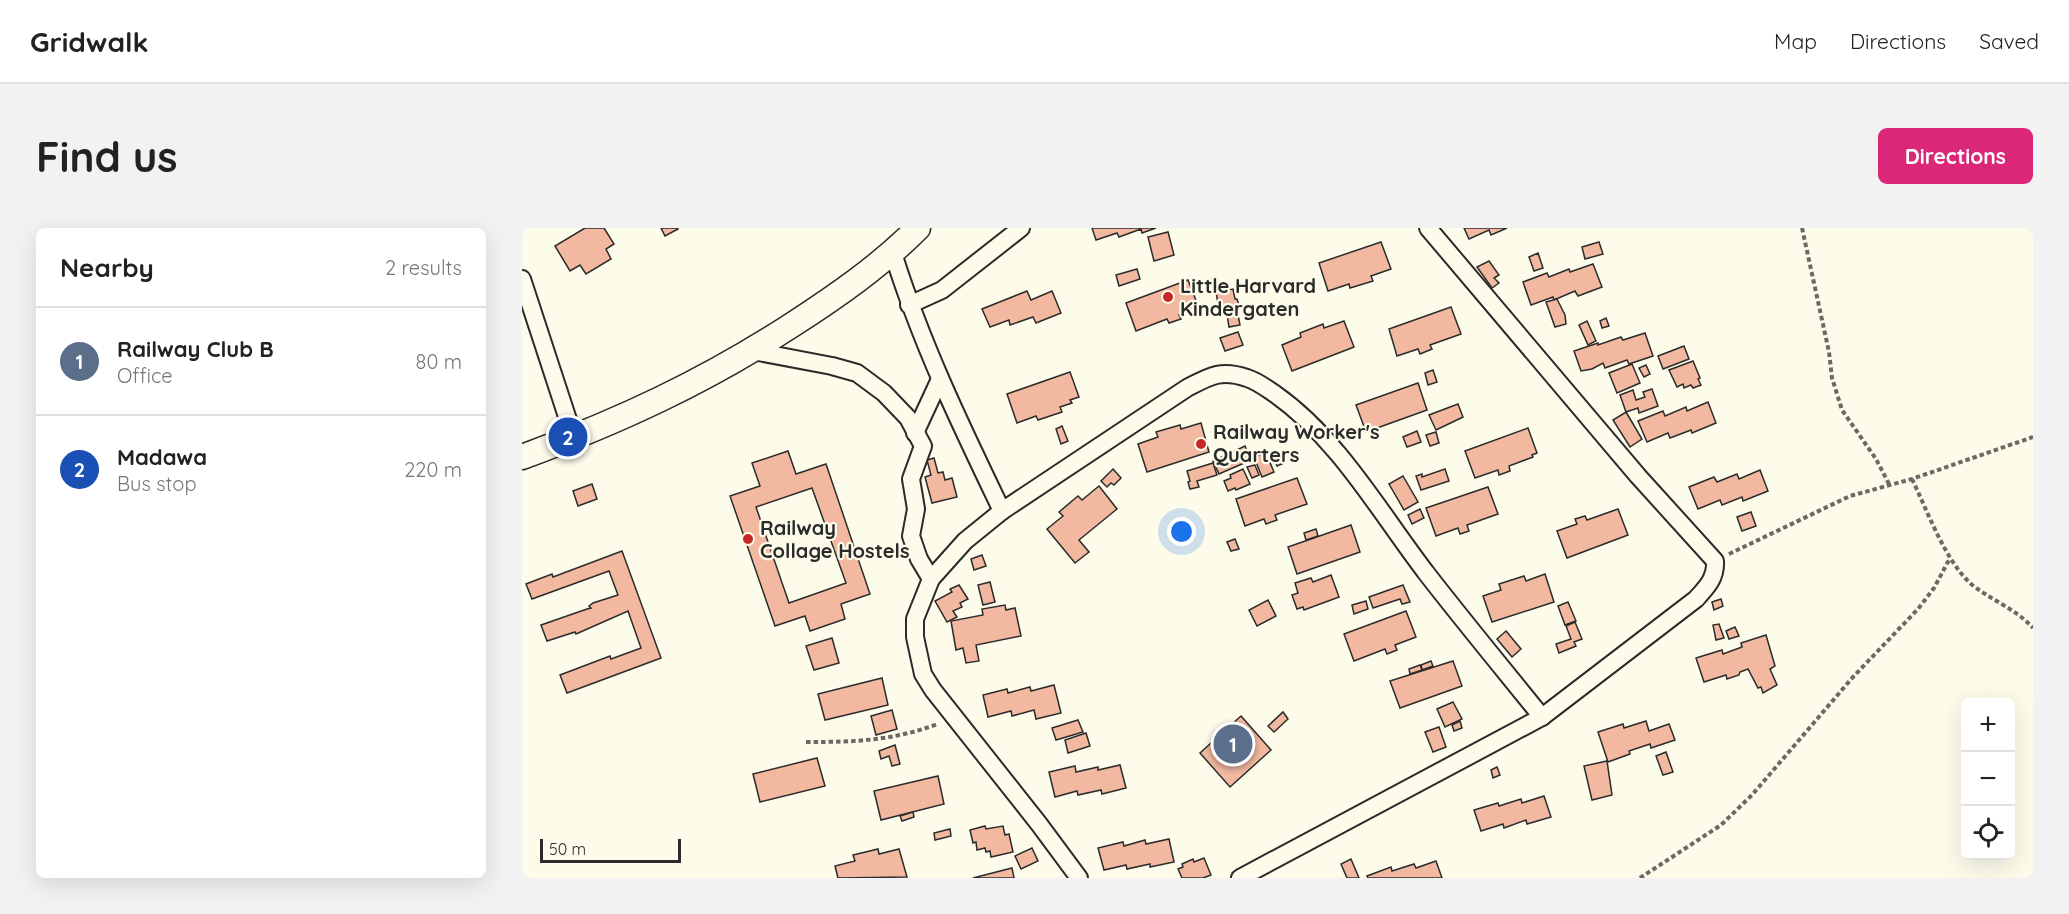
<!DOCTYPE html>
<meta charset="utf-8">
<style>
body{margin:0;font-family:Quicksand,sans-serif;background:#f2f2f2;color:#222}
.controls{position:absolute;right:18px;bottom:18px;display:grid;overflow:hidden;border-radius:9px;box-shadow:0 6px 24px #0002}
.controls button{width:54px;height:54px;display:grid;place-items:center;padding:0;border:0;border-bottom:2px solid #e0e0e0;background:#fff;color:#222;font:30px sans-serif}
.scale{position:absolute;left:18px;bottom:15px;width:141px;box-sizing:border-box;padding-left:6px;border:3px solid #2b2b2b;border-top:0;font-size:16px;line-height:21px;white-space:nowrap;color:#2b2b2b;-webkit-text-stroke:4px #fdfbea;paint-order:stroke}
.you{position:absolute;left:660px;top:304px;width:21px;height:21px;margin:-15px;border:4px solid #fff;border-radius:50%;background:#1a73e8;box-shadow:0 0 0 9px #1a73e833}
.badge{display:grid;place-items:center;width:39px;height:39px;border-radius:50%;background:#db2777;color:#fff;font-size:20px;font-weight:700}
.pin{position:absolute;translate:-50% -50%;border:3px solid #fff;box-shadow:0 2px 6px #0006}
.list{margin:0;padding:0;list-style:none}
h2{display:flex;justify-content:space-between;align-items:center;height:78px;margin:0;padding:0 24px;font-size:26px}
h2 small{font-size:20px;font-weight:400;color:#767676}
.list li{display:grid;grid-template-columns:39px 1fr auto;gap:18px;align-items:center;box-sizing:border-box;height:108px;padding:0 24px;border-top:2px solid #e0e0e0}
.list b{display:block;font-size:22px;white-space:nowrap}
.list p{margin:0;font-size:20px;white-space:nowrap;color:#767676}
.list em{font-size:20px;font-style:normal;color:#767676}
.icon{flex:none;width:33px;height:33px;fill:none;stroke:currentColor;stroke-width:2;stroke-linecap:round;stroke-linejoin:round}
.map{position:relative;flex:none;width:1511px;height:650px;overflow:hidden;border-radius:9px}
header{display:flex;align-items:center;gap:36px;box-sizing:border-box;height:84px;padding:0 30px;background:#fff;border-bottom:2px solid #e0e0e0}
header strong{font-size:28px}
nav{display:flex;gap:33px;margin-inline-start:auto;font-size:21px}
.intro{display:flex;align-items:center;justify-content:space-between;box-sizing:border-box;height:144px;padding:0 36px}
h1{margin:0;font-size:42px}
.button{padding:15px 27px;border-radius:9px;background:#db2777;color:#fff;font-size:21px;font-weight:700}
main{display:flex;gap:36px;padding:0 36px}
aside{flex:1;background:#fff;border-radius:9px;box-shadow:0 6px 24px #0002}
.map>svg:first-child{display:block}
.building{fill:#f2b8a0;stroke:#2b2b2b;stroke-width:1.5;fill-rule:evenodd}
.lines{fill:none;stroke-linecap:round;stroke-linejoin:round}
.street-casing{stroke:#2b2b2b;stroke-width:20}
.secondary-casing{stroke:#2b2b2b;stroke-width:27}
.path{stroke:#6a6964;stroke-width:4;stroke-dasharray:4.5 3;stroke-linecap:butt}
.street{stroke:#fdfbea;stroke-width:16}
.secondary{stroke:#fdfbea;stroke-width:24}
.poi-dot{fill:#c62828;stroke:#fdfbea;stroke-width:2}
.labels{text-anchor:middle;stroke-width:4.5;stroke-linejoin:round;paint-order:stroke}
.poi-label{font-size:20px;font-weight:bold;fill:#2b2b2b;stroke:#fdfbea;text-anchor:start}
</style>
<header>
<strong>Gridwalk</strong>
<nav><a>Map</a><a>Directions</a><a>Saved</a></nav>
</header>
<div class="intro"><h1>Find us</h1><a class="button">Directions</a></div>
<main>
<aside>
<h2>Nearby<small>2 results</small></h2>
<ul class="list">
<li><span class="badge" style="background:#5c6f8a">1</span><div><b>Railway Club B</b><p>Office</p></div><em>80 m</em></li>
<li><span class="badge" style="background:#1a4fb4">2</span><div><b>Madawa</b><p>Bus stop</p></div><em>220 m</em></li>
</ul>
</aside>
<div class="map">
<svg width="1511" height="650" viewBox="0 0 1511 650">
<rect width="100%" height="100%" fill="#fdfbea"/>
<!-- building -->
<g class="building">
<polygon points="63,0 82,0 92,16 84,21 89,31 64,46 58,37 48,43 33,18"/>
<polygon points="139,0 156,0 156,1 143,8"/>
<polygon points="570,0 634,0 620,5 619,1 597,9 595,5 574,12"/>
<polygon points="942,0 985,0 969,7 967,2 947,11"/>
<polygon points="646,4 652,27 632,33 626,9"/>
<polygon points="859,14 869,41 849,48 851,53 828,60 827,56 806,63 797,35"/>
<polygon points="1077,14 1081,26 1063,31 1060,19"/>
<polygon points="1016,25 1021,40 1012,43 1007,29"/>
<polygon points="967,33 977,47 972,50 977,55 970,60 955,39"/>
<polygon points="1071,36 1080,59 1056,68 1053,63 1032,72 1031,69 1009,77 1001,54 1025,45 1027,49 1047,41 1048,44"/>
<polygon points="615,41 618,51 597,58 594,47"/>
<polygon points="666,52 677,80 657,87 659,91 647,95 645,91 614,103 604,75"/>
<polygon points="711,61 713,71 715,71 717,77 714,77 718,97 707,99 705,86 698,87 694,64"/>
<polygon points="505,63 509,72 530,63 539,85 514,95 511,89 488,97 487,92 468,99 460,81"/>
<polygon points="1035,71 1043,87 1044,96 1033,99 1024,74"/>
<polygon points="929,79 939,106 908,117 910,121 898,126 896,121 875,128 867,101"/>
<polygon points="1084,90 1087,98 1080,100 1078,93"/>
<polygon points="822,93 832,119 770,143 760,117 779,109 778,105 801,96 802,100"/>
<polygon points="1065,93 1074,113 1066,117 1057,97"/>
<polygon points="716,104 721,117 703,123 698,110"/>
<polygon points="1123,105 1131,128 1107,136 1105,132 1083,140 1081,135 1070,141 1059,143 1052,123 1076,115 1076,117 1099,109 1101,112"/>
<polygon points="1162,118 1167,131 1141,141 1136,128"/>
<polygon points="1171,133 1178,150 1176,151 1179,157 1171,160 1169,157 1162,160 1161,156 1155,159 1147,142"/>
<polygon points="1110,136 1118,155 1095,165 1087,145"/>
<polygon points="1124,137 1128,146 1122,149 1117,140"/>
<polygon points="911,142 915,154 906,157 903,145"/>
<polygon points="548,144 557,169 548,172 550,175 538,179 540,184 516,192 514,188 495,195 485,166"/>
<polygon points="896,155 905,182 844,204 834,177"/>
<polygon points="1130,161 1136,178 1117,185 1116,180 1104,184 1098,167 1111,162 1114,172 1123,169 1121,164"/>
<polygon points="1186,174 1194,195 1170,205 1169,202 1148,210 1146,205 1125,214 1116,193 1141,183 1143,188 1164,179 1165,183"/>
<polygon points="936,176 941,189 914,202 907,187"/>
<polygon points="1104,184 1120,211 1108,219 1091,192"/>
<polygon points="679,195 687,224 625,244 616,216 636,209 634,204 658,197 659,201"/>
<polygon points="540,198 546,213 539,216 534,201"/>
<polygon points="1006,200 1015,225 1010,227 1011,229 987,238 988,243 977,247 976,242 953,250 943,223"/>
<polygon points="895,203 899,214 885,219 881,209"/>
<polygon points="914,204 917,215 908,218 904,207"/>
<polygon points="723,218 729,232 697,246 691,233"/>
<path d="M266 223 274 246 304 236 348 366 319 376 323 391 288 403 283 388 253 398 208 268 238 258 230 235ZM290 260 324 355 267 375 234 279Z"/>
<polygon points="744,225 752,244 740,249 732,229"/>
<polygon points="759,228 762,235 755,238 752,231"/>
<polygon points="412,230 416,245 421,244 423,252 430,250 435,269 410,275 403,249 409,247 405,232"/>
<polygon points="691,235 695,247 675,253 677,259 668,261 666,254 668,253 665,243"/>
<polygon points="733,237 737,247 730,250 725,239"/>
<polygon points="591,241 599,250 592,257 589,255 585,259 579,253"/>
<polygon points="721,241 728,256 714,262 713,260 706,263 702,253 709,250 708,247"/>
<polygon points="923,241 927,253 899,262 894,248 900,246 900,249"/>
<polygon points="1238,242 1246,263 1221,273 1220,269 1200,277 1198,272 1176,281 1167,259 1192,249 1195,254 1215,246 1217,251"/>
<polygon points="881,248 896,274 882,282 867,256"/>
<polygon points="775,250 785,276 753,287 755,292 744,296 742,291 723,298 714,271"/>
<polygon points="70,256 75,271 56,278 51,263"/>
<polygon points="577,258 595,281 557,312 567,324 553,335 525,301 541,288 537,284 556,268 560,272"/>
<polygon points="966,259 976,286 945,297 947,303 938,306 936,300 914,308 904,280"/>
<polygon points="898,281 902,290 890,296 886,287"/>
<polygon points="1096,281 1106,307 1045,330 1035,303 1055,296 1053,291 1063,288 1065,292"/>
<polygon points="1229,284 1234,298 1220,303 1215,289"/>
<polygon points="829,297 838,324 775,346 766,319"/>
<polygon points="794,301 796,308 784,312 782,305"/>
<polygon points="713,311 717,321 709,323 705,314"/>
<polygon points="100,323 139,430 45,465 38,447 88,428 89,431 119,420 106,383 54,406 53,404 25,413 19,397 65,381 69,380 67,378 71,375 96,367 87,343 10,371 4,356 30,346 31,349"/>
<polygon points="460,327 464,338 452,342 449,331"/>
<polygon points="1023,346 1032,374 970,394 961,368 979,362 977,356 1002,348 1004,353"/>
<polygon points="809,347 817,369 782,382 781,379 775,381 770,367 776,365 773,355 789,350 791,354"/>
<polygon points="468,354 473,374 461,377 456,357"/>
<polygon points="437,357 446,371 438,375 440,379 431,383 435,389 425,394 413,373 430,364 428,361"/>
<polygon points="881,357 888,374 880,376 878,371 851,380 847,369"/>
<polygon points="1199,371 1201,378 1192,382 1190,374"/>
<polygon points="746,372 754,388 735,398 727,382"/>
<polygon points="844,373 846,381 832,386 830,377"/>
<polygon points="1046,374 1054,393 1043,397 1036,378"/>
<polygon points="483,377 484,382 493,380 499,408 454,417 457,433 444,435 441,420 434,422 429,393 461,387 460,381"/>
<polygon points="884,383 894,409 873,417 875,422 865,426 863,421 832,433 822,406"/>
<polygon points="1053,394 1060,411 1052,414 1054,418 1037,425 1034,416 1049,411 1044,398"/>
<polygon points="1197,396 1202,410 1194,412 1191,397"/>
<polygon points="1213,399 1217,408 1207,411 1204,403"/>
<polygon points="984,403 999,421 990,429 975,411"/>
<polygon points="1244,407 1253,438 1248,441 1255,457 1241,465 1239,459 1236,460 1226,441 1218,444 1217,447 1205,451 1204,447 1182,454 1174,430 1200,422 1201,426 1220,419 1219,415"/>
<polygon points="310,410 317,435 292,442 284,418"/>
<polygon points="909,433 911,438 900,442 899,437"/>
<polygon points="931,433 940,458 878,480 868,453"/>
<polygon points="898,437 900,442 888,446 887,441"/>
<polygon points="360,450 366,477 303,492 296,466"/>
<polygon points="532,457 539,485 514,491 512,482 490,488 489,483 466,489 461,467 485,461 486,465 508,459 509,463"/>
<polygon points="931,474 940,491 923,499 915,481"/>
<polygon points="370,482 375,501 354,507 349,488"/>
<polygon points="761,484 766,491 752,504 746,498"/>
<polygon points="719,488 749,522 708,559 678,525"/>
<polygon points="556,492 561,504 534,512 530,500"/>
<polygon points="938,493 940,500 932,503 930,497"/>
<polygon points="1124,493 1127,503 1147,496 1153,512 1129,520 1128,516 1107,523 1108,526 1086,534 1076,504 1101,496 1102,500"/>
<polygon points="917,499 924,519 911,524 903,504"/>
<polygon points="564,505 568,518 546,525 543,512"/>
<polygon points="373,517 378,536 370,538 367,528 359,531 357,523"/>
<polygon points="1144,524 1151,544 1141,547 1134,528"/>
<polygon points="295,530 303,558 238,574 231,546"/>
<polygon points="1085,533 1090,567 1070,572 1062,538"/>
<polygon points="598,537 604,560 580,566 579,562 556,567 555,563 533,569 527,544 553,538 554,544 576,539 576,542"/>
<polygon points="975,539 978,547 971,550 969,542"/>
<polygon points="416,548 422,576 359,592 352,563"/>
<polygon points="1022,568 1029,589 1005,596 1004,592 982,600 981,596 959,603 952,582 976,575 977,578 999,571 1000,575"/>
<polygon points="391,584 392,589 380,593 378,588"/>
<polygon points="463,598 464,601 481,598 483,607 487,606 491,624 469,629 468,623 464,624 463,620 455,622 454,614 451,615 448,602"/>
<polygon points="428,601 429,608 413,612 412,605"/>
<polygon points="647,611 652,634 628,639 628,636 605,641 604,637 582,642 576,620 601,614 602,618 623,612 624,616"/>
<polygon points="510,620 516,633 499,641 493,628"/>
<polygon points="356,621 357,626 377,621 385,649 316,650 313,638 333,633 331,627"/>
<polygon points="682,630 689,647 681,650 660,650 656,641 661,639 660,636 671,631 672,634"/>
<polygon points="829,631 837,650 825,650 819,636"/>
<polygon points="914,633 920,650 846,650 845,648 869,639 870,643 892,636 894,640"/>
<polygon points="490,640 492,650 451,650"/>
</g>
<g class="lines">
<defs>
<g id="street">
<path d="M371 25C399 115 439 198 480 283"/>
<polyline points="0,51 52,210"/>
<polyline points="387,77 420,62 499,0"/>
<polyline points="231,123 310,138 335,145 362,165 386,190 401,218 389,251 394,281 389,308 397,331 409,351"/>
<polyline points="393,205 418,151"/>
<path d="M557 650 517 596 411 462 401 446 393 409V391L409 351 443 313 480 283 665 160C688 148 699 141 725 150 735 153 744 160 753 166 817 211 858 285 905 346 943 395 982 442 1020 489"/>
<path d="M718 650 1020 489 1174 371C1185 359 1194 350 1193 333L1116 248 906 0"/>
</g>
<path id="secondary" d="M0 229C98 193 182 154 270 97 315 68 358 38 396 0"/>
</defs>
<!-- street casing -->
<use href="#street" class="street-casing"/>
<!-- secondary casing -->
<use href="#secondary" class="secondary-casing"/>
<!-- path -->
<g class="path">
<polyline points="1280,0 1307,124 1310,150 1320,182 1354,231 1367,256"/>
<path d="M1390 251C1405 282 1423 332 1448 355 1468 372 1493 380 1511 400"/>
<polyline points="1207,326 1328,268 1390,251 1511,209"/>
<path d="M284 514C333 514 369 513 416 496"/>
<polyline points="1118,650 1199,597 1230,567 1331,449 1396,381 1412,360 1428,330"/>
</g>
<!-- street -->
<use href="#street" class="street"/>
<!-- secondary -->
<use href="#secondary" class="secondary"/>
</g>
<!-- markers -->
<g class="poi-dot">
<circle cx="646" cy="69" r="6"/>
<circle cx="679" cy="216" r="6"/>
<circle cx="226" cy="311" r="6"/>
</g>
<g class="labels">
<!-- poi labels -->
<g class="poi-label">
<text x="658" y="65">Little Harvard<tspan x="658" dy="23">Kindergaten</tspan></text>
<text x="691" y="211">Railway Worker's<tspan x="691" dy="23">Quarters</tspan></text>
<text x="238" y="307">Railway<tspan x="238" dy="23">Collage Hostels</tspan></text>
</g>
</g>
</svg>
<div class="controls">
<button>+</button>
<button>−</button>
<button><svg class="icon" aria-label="locate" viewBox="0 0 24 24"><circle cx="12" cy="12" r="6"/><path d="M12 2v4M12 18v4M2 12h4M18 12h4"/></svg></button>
</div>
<div class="scale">50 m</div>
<div class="you"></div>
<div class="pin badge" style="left:711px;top:516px;background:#5c6f8a">1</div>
<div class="pin badge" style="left:46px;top:209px;background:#1a4fb4">2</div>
</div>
</main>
